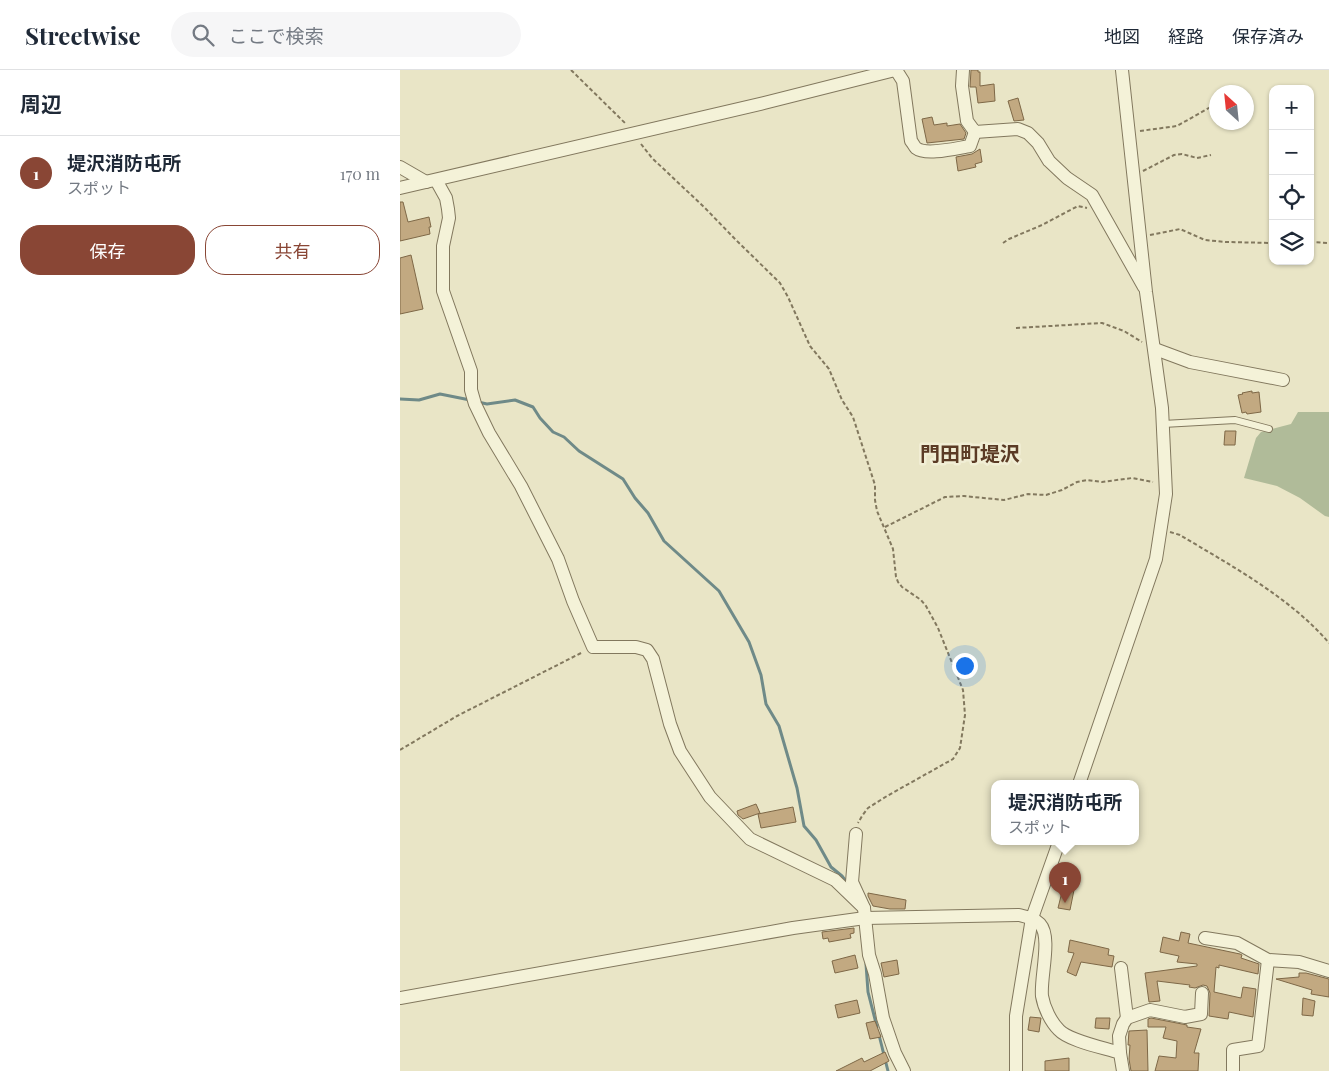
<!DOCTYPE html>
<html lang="ja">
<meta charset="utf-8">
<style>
body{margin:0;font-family:"Playfair Display","Noto Sans JP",serif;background:#f6f6f7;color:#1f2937}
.controls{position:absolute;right:15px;top:15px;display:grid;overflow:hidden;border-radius:10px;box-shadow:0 1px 4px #0004}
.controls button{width:45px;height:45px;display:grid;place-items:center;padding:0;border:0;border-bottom:1px solid #e0e1e3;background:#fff;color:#1f2937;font:25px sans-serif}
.compass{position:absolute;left:809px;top:15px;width:45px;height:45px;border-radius:50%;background:#fff;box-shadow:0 1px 4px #0004;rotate:333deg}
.you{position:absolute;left:564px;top:595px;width:18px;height:18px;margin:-12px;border:4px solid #fff;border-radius:50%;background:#1a73e8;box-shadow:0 0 0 8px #1a73e833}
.badge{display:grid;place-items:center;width:32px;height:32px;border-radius:50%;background:#894635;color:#fff;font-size:16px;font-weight:700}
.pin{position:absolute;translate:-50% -41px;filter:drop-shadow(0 1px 2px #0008)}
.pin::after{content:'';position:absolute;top:26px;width:18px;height:15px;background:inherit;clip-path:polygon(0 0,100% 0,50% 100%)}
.popup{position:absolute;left:591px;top:710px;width:148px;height:65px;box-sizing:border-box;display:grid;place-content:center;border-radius:10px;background:#fff;filter:drop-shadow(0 1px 4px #0005);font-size:16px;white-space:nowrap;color:#747a83}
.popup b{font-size:19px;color:#1f2937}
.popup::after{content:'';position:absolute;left:50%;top:100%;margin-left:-10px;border:10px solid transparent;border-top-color:#fff}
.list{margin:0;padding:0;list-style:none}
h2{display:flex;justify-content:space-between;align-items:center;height:65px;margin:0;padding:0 20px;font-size:21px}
h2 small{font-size:16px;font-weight:400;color:#747a83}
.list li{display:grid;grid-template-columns:32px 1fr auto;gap:15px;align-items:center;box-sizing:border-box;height:75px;padding:0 20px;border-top:1px solid #e0e1e3}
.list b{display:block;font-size:19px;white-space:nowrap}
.list p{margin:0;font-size:16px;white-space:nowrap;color:#747a83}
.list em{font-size:16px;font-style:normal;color:#747a83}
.actions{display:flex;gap:10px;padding:15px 20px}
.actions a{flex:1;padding:11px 0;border:1px solid #894635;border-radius:20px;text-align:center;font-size:18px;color:#894635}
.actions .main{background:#894635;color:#fff}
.icon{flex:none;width:28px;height:28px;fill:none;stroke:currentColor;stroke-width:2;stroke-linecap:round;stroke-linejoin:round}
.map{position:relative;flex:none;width:929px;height:1001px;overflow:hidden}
header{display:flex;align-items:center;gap:30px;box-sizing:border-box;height:70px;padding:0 25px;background:#fff;border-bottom:1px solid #e0e1e3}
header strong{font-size:24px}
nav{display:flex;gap:28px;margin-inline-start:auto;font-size:18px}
.search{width:350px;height:45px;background:#f6f6f7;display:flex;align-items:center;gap:12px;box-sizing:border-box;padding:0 18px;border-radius:28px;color:#747a83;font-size:19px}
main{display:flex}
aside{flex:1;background:#fff}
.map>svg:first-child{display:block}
.cemetery{fill:#b0bb99}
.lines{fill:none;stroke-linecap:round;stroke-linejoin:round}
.stream{stroke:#6f8a88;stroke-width:3}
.building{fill:#c2a981;stroke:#7e6847}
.service-casing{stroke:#82785e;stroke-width:8}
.minor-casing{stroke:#82785e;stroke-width:14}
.path{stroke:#82785e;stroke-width:2;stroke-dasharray:4 2.5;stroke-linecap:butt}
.service{stroke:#f4f2d8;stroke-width:6}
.minor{stroke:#f4f2d8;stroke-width:12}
.labels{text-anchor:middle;stroke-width:5;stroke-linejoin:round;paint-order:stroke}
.quarter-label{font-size:20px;font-weight:bold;fill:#5b3b25;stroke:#f1eed5}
</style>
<header>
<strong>Streetwise</strong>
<div class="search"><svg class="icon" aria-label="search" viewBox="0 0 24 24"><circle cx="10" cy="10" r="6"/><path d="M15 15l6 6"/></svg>ここで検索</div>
<nav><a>地図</a><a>経路</a><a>保存済み</a></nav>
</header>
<main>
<aside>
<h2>周辺<small></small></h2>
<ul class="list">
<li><span class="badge">1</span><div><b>堤沢消防屯所</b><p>スポット</p></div><em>170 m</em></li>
</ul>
<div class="actions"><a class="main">保存</a><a>共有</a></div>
</aside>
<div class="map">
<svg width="929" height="1001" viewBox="0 0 929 1001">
<rect width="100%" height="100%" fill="#e9e5c6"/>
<!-- cemetery -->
<polygon class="cemetery" points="898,342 929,342 929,447 925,446 900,428 877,416 844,408 856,368 861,362 891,354"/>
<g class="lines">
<!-- stream -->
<g class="stream">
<polyline points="0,329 19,330 40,324 70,330"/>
<polyline points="78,332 87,334 115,330 133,337 140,348 153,362 164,367 179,381 223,409 235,428 248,443 264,471 319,521 349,572 361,605 366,634 379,656 397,718 404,756 416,770 431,797 442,806 448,814"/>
<polyline points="466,894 468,922 477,957"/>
<polyline points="479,965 488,1001"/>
</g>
</g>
<!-- building -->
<g class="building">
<polygon points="571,0 578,0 578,2 580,2 580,16 594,14 595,31 578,33 576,17 570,17"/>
<polygon points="618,28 624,50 614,51 608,31"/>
<polygon points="532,47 534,55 547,53 547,56 560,54 566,63 564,69 527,73 522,49"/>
<polygon points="580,79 582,92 575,94 576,97 558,101 556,87 572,84"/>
<polygon points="0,132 3,132 8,152 29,147 31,157 29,157 30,164 0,171"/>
<polygon points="11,185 23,239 0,244 0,188"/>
<polygon points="852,321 852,323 859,322 861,342 847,344 846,342 842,343 838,325 843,324 842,323"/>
<polygon points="825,361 836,361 835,375 824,375"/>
<polygon points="356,734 360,743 343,749 338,745 337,741"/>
<polygon points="393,737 396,752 361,758 358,744"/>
<polygon points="663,818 674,820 670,840 658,838"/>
<polygon points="468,823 506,830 505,839 490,839 473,836 468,826"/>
<polygon points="454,858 454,863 450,864 451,868 429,872 428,868 423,869 422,862"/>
<polygon points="781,862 790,864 788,873 840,884 842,885 841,888 859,894 858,904 819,895 819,898 816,897 814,922 841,928 843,917 856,919 853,947 829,942 828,949 809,946 810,923 807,916 803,915 795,918 789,917 790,915 757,911 760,931 749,932 745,903 797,896 797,894 777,892 779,886 760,882 763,867 779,871"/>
<polygon points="670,870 709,879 708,885 714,886 712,897 681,892 676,906 667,902 674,883 668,882"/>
<polygon points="455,885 458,898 435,903 432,891"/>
<polygon points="497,890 499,904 484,907 481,893"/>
<polygon points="899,903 906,903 929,909 929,927 911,924 912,920 876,909 899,907"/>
<polygon points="903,928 915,931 913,946 902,945"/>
<polygon points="457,930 460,943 438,948 435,935"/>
<polygon points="630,947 641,948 639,962 628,960"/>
<polygon points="696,948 710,948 709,959 695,958"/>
<polygon points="751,948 787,955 787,957 801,959 794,983 799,983 798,1001 755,1001 759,986 776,988 777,971 763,968 766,957 748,957 748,949"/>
<polygon points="475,951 481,967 470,969 466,953"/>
<polygon points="747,960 748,1001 731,1001 729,989 730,975 728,975 729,961"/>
<polygon points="485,982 489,991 470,1001 436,1001 462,988 464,992"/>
<polygon points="669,988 669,1001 645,1001 645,991"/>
</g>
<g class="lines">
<defs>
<polyline id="service" points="763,354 835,350 869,359"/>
<g id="minor">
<path d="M496 0 503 11 511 71C513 73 514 76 516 78 526 86 557 78 570 76L575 62"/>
<polyline points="563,0 562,16 567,51 575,62 618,59 628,63 638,73 649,91 667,108 692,125 744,217"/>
<polyline points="0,97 26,112"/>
<polyline points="36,110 46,128 48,139 49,148 43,176 43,221 71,301 71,320 75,334 89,363 121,416 158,489 173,531 193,577 236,577 247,580 253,589 270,654 280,681 310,727 350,769 435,810 464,838"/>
<polyline points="0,118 364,33 495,0"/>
<polyline points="755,279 790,292 883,310"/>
<polyline points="679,714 756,489 766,424 762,338 746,222 722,0"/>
<polyline points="456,764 452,812 464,838 469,885 475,904 483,948 495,983 504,1001"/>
<polyline points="805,868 837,873 868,890 899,892 929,901"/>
<polyline points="721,898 727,948"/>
<path d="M0 928 393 858 465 848 619 845C627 847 634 848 640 854 652 867 640 908 642 926 644 938 651 952 659 960 669 971 705 978 720 983L723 1001"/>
<polyline points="720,983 719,966 723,954 727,948 750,940 785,947 801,944 802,923"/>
<polyline points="616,1001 616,946 632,848 659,772"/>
<polyline points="833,1001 833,980 858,976 868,890"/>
</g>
</defs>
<!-- service casing -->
<use href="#service" class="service-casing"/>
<!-- minor casing -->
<use href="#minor" class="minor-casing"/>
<!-- path -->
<g class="path">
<polyline points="171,0 226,54"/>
<polyline points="740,61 777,56 816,34"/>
<polyline points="241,74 252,88 304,137 335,169 380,213 388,227 410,276 429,299 442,330 453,347 475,415 475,430 477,441 493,479 496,507 498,512 502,517 521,530 526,536 538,558 563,620 565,645 560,678 553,689 487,726 468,738 462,746 458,753"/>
<polyline points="743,101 774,85 782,84 797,88 811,85"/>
<polyline points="750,165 780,159 805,170 826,172 873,173"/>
<polyline points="910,172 929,173"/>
<polyline points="603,173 609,169 642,155 678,136 687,138"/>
<polyline points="616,258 702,253 724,261 742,272"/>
<polyline points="485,457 545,427 564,426 604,430 628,424 646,425 662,420 677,412 687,410 702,412 732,408 753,412"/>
<path d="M770 462 780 465C830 495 891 528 929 573"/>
<polyline points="0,680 57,646 183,582"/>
</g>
<!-- service -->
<use href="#service" class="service"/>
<!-- minor -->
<use href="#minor" class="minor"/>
</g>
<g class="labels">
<!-- quarter labels -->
<g class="quarter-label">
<text x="570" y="391">門田町堤沢</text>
</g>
</g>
</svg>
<div class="controls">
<button>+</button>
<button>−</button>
<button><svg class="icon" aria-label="locate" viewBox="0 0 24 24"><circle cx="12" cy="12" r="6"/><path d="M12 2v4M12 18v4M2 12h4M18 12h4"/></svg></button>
<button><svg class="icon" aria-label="layers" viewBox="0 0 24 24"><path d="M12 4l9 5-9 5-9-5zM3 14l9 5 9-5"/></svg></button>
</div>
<svg class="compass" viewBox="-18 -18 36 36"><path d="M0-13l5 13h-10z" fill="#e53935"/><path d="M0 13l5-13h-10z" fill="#747a83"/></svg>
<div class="you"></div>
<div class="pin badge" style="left:665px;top:833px">1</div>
<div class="popup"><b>堤沢消防屯所</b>スポット</div>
</div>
</main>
